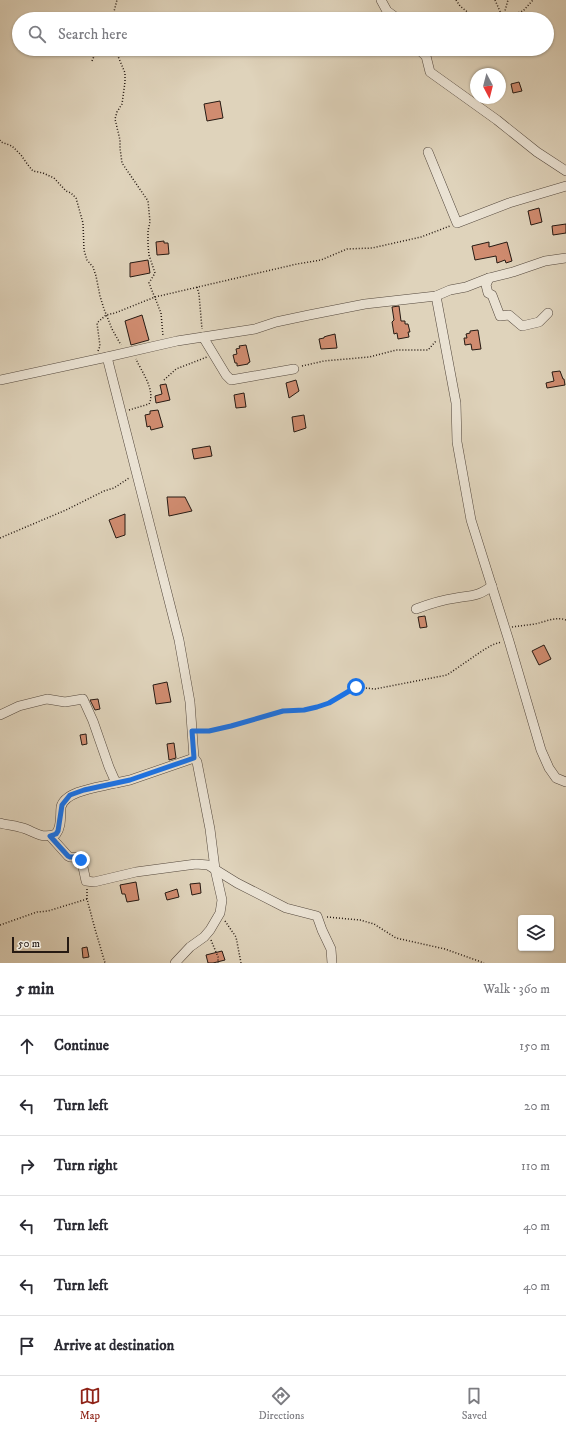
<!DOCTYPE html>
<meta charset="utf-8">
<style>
body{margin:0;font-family:"IM FELL DW Pica",serif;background:#f7f7f7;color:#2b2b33}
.controls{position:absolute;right:12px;bottom:12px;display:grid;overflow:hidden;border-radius:4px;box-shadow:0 1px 3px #0004}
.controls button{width:36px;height:36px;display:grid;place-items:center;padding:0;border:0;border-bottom:1px solid #e1e1e2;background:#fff;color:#2b2b33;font:20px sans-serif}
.compass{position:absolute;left:470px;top:68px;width:36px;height:36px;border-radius:50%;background:#fff;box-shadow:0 1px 3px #0004;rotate:173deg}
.scale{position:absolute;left:12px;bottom:10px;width:57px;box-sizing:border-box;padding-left:4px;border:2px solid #261a13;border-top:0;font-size:11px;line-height:14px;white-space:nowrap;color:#261a13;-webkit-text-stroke:3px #eae2d3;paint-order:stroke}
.stop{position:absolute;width:12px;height:12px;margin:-9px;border:3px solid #1a73e8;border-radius:50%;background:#fff}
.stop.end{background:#1a73e8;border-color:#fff;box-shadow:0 1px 4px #0008}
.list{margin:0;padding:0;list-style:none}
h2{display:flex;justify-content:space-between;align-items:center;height:52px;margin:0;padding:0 16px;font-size:17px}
h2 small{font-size:13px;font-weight:400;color:#7c7c81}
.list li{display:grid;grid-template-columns:26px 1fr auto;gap:12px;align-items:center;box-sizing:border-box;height:60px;padding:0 16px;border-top:1px solid #e1e1e2}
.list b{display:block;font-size:15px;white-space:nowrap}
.list em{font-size:13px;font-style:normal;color:#7c7c81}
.icon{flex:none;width:22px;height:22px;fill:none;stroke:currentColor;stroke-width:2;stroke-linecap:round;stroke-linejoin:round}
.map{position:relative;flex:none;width:566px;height:963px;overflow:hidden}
.search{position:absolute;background:#fff;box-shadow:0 1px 3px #0004;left:12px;right:12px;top:12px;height:44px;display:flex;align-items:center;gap:10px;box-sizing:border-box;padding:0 14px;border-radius:22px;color:#7c7c81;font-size:15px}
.sheet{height:412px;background:#fff}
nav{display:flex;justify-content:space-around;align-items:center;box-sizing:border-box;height:56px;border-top:1px solid #e1e1e2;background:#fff;font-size:11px;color:#7c7c81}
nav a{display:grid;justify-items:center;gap:2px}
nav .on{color:#8f2418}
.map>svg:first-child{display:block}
.building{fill:#d08c70;stroke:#261a13}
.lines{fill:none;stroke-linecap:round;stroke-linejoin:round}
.street-casing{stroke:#54483d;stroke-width:10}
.path{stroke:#261a13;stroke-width:1.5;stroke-dasharray:1 2;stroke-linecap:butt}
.street{stroke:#eae2d3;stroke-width:9}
.route{stroke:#1a73e8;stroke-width:5}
</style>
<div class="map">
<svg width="566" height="963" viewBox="0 0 566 963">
<rect width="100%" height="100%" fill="#dfd3bb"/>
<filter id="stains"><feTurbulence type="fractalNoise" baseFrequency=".005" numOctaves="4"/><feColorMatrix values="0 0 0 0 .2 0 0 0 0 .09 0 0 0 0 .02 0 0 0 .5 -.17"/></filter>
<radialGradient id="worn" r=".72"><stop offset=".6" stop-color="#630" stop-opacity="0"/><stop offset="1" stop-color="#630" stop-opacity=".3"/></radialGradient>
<!-- building -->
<g class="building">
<polygon points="519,82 522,91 513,93 511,84"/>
<polygon points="220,101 223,118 207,121 204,104"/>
<polygon points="539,208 542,222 531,225 528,211"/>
<polygon points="566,224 566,233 553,235 552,226"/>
<polygon points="164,241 164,243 168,243 169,254 157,255 156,242"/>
<polygon points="489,242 489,247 507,242 512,261 506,263 505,260 497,263 496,256 475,260 472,246"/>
<polygon points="148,260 150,273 130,277 130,263"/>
<polygon points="399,306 401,321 405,321 405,324 408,324 410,332 408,332 409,337 398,339 397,333 394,334 392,322 394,320 392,307"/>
<polygon points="142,315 149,340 131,345 125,321"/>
<polygon points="478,330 481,349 472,350 471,344 465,345 464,338 467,338 466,334 470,333 470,331"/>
<polygon points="335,334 337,348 321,349 319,339 324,338 324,337 327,336"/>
<polygon points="246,345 250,362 248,363 248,364 237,366 237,363 235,363 233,355 237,354 236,349 240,348 239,346"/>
<polygon points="560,371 563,379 564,379 565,385 547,388 546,383 554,381 552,372"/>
<polygon points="296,380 299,391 289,398 286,383"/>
<polygon points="166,384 170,400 156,403 155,396 162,394 160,385"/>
<polygon points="244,393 246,407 236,408 234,395"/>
<polygon points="158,410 163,427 151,430 150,426 147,427 145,415 150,414 150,411"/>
<polygon points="304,415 306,428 294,432 292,417"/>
<polygon points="210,446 212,456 194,459 192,449"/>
<polygon points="167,497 185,497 192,511 169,516"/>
<polygon points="125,514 125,535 116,538 109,520"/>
<polygon points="425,616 427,627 420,628 418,617"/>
<polygon points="544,645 551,659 539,665 532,651"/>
<polygon points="167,682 171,702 156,704 153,685"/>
<polygon points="98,699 100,709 95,710 90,700"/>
<polygon points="86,734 87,744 82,745 80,735"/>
<polygon points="174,743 176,758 169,760 167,744"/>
<polygon points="136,882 139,900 127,902 125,894 122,894 120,885"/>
<polygon points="200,883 201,893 192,895 190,884"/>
<polygon points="177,889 179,897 167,900 165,893"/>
<polygon points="87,947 89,957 83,958 82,948"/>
<polygon points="222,951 225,960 213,963 208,963 206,955"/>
</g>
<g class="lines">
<defs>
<g id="street">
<polyline points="381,0 387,11 398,19"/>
<polyline points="418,49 426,56 430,72 497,120 537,152 566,171"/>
<polyline points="428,152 457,223 509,203 566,186"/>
<polyline points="489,278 486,285 488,293 492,295 500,316 509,315 522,326 539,322 548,313"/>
<polyline points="436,296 456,403 457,442 471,520 509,641 541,750 549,768 556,778 566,782"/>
<polyline points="203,337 226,375 231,380 294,369"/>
<polyline points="107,357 179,640 190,702 194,758 197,762 210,829 215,869 222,900 220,913 210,930 204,937 190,947 175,963"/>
<polyline points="0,380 107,357 177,341 255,329 276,322 309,315 365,304 436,296 450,290 466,287 489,278 513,272 545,261 566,258"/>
<path d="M416 609C429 604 442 600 456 598 472 595 477 597 492 586"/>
<polyline points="0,715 19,706 47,699 65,702 83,699 93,721 109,767 116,783 130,780 194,758"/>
<path d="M0 823C6 825 13 825 19 827 34 830 39 840 56 834 62 826 60 817 61 807 65 790 102 787 116 783"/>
<polyline points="50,836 68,856 70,857 81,858 86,881 94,882 136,872 196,864 208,865 237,883 286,908 317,916 322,930 331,949 332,963"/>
</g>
</defs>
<!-- street casing -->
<use href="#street" class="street-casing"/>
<!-- path -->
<g class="path">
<polyline points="456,0 460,6 476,19"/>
<polyline points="495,0 503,18 523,11 533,0"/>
<polyline points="112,19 117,0"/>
<polyline points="499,19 503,18 508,0"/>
<polyline points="115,49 125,73 125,82 122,104 117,112 115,119 120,140 120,148 122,163 148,201 150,222 148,231 148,245 149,255 155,273 149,283 161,313 163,336"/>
<polyline points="92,61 97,49"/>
<polyline points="0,140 1,142 12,146 21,155 28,165 33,171 43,173 54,178 66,191 71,193 76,198 83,223 84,250 87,260 93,267 96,276 100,296 104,309 112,329 121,345"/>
<polyline points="197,287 199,294 202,329"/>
<polyline points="98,351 100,346 97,323 106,315 115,313 155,297 297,264 321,260 347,249 372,248 421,237 450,226"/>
<polyline points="302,366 324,361 369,357 396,350 428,350 436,341"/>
<polyline points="164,380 176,369 207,357"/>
<path d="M129 410 149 404C156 390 141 371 136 359"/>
<polyline points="0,538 66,510 104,491 114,488 129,478"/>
<path d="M512 627C520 626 527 625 535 624 545 622 556 616 566 620"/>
<polyline points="200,731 231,727 283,711 304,710 317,707 329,703 356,687 375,689 447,675 482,651 492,645 501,642"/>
<polyline points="87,889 87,899 95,929 105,963"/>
<polyline points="327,917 360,920 374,924 396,938 445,949 484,963"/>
<polyline points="225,921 236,937 241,963"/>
<polyline points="0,925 37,912 48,911 87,899"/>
<polyline points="211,940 218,957 218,963"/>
</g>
<!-- street -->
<use href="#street" class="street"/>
</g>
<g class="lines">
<!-- route -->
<polyline class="route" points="81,860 79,857 70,857 68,856 50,836 56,834 58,831 62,805 70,795 84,790 130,780 194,758 192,731 209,731 231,726 283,711 304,710 317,707 329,703 356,687"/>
</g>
<rect width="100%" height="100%" filter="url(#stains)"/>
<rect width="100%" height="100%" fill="url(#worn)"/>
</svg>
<div class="controls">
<button><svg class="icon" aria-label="layers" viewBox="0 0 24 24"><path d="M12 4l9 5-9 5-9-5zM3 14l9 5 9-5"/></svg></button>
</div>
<svg class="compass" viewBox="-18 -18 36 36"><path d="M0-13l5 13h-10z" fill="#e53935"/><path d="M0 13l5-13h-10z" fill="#7c7c81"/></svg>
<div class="scale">50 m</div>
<div class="stop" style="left:356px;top:687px"></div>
<div class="stop end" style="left:81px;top:860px"></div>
<div class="search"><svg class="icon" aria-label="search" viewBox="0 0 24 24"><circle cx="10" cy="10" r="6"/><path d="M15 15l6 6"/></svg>Search here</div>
</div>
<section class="sheet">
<h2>5 min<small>Walk · 360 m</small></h2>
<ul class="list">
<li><svg class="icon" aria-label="ahead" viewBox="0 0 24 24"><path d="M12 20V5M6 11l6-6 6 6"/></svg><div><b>Continue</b></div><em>150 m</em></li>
<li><svg class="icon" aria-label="left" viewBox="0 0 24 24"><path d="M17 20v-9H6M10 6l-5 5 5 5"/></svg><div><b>Turn left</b></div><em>20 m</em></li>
<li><svg class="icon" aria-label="right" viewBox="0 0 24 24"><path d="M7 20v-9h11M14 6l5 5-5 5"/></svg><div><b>Turn right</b></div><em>110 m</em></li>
<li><svg class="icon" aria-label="left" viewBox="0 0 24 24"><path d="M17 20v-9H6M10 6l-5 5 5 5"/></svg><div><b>Turn left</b></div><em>40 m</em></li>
<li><svg class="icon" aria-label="left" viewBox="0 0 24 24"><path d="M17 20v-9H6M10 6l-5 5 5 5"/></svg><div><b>Turn left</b></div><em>40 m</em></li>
<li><svg class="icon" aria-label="arrive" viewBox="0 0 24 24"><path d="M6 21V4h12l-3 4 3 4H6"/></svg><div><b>Arrive at destination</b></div></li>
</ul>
</section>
<nav>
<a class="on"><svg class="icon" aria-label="map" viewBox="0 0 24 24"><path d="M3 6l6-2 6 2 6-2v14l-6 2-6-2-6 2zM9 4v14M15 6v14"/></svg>Map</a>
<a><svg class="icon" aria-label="directions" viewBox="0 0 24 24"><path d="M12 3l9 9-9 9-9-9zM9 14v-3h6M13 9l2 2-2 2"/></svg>Directions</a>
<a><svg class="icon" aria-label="saved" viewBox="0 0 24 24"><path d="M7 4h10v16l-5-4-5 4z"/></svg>Saved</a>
</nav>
